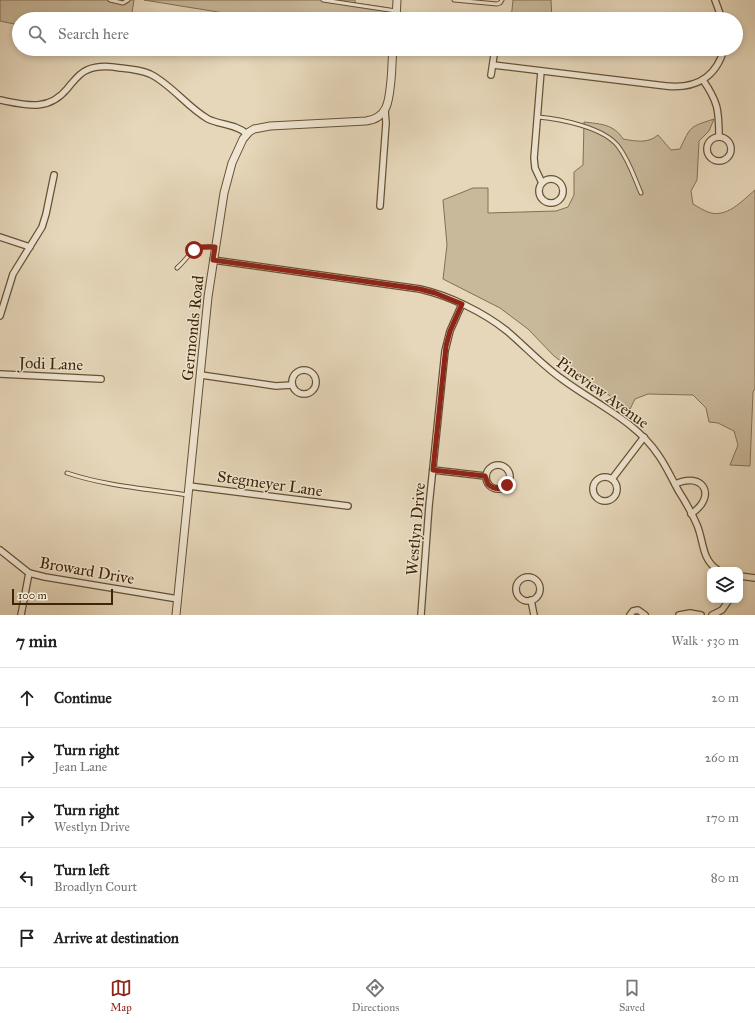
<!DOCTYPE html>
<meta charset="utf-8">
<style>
body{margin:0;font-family:"IM FELL Great Primer",serif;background:#f2f2f2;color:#222}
.controls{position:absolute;right:12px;bottom:12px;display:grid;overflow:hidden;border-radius:8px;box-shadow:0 2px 6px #0003}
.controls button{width:36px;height:36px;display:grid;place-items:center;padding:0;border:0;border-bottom:1px solid #e0e0e0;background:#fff;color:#222;font:20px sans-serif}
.scale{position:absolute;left:12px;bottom:10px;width:101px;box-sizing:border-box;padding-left:4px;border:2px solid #3d2506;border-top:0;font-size:11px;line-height:14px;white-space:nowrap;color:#3d2506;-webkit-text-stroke:3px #efe5d2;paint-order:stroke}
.stop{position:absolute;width:12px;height:12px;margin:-9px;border:3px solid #8f2418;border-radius:50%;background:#fff}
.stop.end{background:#8f2418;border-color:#fff;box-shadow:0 1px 4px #0008}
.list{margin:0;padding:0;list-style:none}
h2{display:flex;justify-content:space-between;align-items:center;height:52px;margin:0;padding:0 16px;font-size:17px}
h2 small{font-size:13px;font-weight:400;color:#767676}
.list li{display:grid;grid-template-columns:26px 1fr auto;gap:12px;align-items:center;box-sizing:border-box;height:60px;padding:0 16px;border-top:1px solid #e0e0e0}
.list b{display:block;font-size:15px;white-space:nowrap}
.list p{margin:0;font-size:13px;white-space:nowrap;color:#767676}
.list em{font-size:13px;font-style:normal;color:#767676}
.icon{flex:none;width:22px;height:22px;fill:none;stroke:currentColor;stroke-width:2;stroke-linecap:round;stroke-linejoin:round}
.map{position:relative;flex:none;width:755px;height:615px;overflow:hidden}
.search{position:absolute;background:#fff;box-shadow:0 2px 6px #0003;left:12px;right:12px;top:12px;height:44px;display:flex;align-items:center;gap:10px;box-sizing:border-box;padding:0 14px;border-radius:22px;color:#767676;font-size:15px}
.sheet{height:352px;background:#fff}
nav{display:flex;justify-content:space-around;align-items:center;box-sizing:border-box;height:56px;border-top:1px solid #e0e0e0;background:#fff;font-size:11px;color:#767676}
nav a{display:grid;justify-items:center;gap:2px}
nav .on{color:#8f2418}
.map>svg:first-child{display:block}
.green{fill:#c9b99b;stroke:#836f50}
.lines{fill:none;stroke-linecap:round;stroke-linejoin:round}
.service-casing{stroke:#675233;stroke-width:5}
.minor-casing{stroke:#675233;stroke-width:8}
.tertiary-casing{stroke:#675233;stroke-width:9}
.service{stroke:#efe5d2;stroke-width:3}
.minor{stroke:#efe5d2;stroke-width:5.5}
.tertiary{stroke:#efe5d2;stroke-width:7}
.route{stroke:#8f2418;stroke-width:5}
.labels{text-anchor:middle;stroke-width:3;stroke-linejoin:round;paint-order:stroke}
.street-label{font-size:16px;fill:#3d2506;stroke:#efe5d2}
</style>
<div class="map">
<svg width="755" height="615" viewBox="0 0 755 615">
<rect width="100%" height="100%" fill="#e6d7ba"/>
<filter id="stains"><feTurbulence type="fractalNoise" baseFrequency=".005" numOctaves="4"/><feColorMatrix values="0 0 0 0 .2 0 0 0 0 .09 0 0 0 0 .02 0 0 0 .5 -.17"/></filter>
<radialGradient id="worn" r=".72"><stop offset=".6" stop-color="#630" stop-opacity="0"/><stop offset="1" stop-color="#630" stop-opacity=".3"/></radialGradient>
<!-- green -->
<g class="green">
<polygon points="0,0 134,0 131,19 19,19 19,25 0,21"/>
<polygon points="144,0 355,0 355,3 389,8 388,19 261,19"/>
<polygon points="513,0 551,0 552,19 511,19"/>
<path d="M714 119 709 131 699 141 697 180 691 191 693 204C698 207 703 210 708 212 726 219 742 201 755 190V389L753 392 750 466 730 465 738 445 734 431 718 423 709 422 706 408 693 395 648 394 635 399 630 409 577 374 554 356 528 329 500 308 443 279 447 245 443 200 473 188H488V213L556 211 568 207 574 195V172L583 165 584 122C600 124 614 124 623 139 635 141 648 144 658 135L671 150 680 149C691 125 690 127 714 119Z"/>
</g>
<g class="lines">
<defs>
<g id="service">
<polyline points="110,0 123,3 128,0"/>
<polyline points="323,0 396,11"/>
<polyline points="454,0 497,4 500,3 502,0"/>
<path d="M538 117C560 119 603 127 618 146 629 160 634 177 641 193"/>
<path d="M177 268C192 255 190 245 214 247"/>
<path d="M67 473C106 486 148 489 188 495"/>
</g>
<g id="minor">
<polyline points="715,0 722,19"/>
<path d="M493 65 666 86C695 89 716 78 724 49"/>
<polyline points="541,71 534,158 535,168 542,183"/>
<polyline points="491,75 494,55"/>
<path d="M703 80C718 102 719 110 719 137"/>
<path d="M0 100C26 105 48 112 67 89 73 82 79 73 87 70 98 65 109 66 120 68 130 69 141 70 150 74 171 84 187 107 208 119 220 125 236 124 247 134"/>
<circle cx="719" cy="149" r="12"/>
<circle cx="551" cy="191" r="12"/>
<polyline points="380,206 386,123 385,110"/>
<polyline points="0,237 30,247"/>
<path d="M213 260 420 289C450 296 483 312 507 331 526 347 542 365 562 379 594 403 636 421 659 456 666 466 672 479 678 490 685 501 692 513 697 525 704 541 701 559 718 570"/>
<polyline points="0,316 13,274 42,227 46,214 54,175"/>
<circle cx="304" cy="382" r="12"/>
<polyline points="0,374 101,379"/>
<polyline points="201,375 276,386 292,385"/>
<circle cx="498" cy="477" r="12"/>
<polyline points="433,470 485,476"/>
<circle cx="605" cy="489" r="12"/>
<polyline points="612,479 644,437"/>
<path d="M675 484C703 471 718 496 691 514"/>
<polyline points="189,486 348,506"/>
<polyline points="0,550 29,573 45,577 178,599"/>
<polyline points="740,576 755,578"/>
<circle cx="528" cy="589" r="12"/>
<polyline points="531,600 534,615"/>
<polyline points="21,615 29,573"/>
<polyline points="421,615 429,506 445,351 450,331 462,304"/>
<polyline points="630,615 633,611 638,610 645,615"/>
<polyline points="679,615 690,613 701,615"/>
<polyline points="712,615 722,610 729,600"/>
</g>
<g id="tertiary">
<polyline points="396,19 397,0"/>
<path d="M176 615 208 297 224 193 232 163 243 139 249 132 254 129 270 126 366 121C389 118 389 99 391 80 392 70 392 59 393 49"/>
</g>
</defs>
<!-- service casing -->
<use href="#service" class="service-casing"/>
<!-- minor casing -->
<use href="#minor" class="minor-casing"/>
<!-- tertiary casing -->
<use href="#tertiary" class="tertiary-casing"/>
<!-- service -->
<use href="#service" class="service"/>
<!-- minor -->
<use href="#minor" class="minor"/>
<!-- tertiary -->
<use href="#tertiary" class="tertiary"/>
</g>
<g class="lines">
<!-- route -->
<path class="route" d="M194 250 199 247H215L213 260 420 289 435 293 462 304 450 331 446 346 433 470 485 476 488 484C494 490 500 490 507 485"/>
</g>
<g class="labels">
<!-- street labels -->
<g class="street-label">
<text transform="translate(192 328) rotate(-84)" y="6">Germonds Road</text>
<text transform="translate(51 363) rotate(2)" y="6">Jodi Lane</text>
<text transform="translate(603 392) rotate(36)" y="6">Pineview Avenue</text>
<text transform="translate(270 483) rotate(8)" y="6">Stegmeyer Lane</text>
<text transform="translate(415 529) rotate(-85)" y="6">Westlyn Drive</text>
<text transform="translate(87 570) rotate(10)" y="6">Broward Drive</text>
</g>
</g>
<rect width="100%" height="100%" filter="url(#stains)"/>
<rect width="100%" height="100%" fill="url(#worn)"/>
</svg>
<div class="controls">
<button><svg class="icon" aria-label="layers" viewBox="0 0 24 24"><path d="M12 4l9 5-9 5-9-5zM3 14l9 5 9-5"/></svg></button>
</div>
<div class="scale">100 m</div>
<div class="stop" style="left:194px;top:250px"></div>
<div class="stop end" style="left:507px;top:485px"></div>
<div class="search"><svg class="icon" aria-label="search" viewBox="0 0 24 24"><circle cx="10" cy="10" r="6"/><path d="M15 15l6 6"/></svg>Search here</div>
</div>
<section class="sheet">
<h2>7 min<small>Walk · 530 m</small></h2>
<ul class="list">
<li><svg class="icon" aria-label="ahead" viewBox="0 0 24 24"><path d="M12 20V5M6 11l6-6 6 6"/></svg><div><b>Continue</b></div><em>20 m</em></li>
<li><svg class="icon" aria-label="right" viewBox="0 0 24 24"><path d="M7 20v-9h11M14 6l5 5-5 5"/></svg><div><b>Turn right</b><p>Jean Lane</p></div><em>260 m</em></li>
<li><svg class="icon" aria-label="right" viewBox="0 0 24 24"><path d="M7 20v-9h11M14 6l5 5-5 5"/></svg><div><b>Turn right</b><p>Westlyn Drive</p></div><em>170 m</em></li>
<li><svg class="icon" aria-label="left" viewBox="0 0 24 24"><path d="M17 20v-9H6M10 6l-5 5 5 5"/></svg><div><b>Turn left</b><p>Broadlyn Court</p></div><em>80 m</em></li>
<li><svg class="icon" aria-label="arrive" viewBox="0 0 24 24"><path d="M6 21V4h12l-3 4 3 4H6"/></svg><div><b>Arrive at destination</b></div></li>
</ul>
</section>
<nav>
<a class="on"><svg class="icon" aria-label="map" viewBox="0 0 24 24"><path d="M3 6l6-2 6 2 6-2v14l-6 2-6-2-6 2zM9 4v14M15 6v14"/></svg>Map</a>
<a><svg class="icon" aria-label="directions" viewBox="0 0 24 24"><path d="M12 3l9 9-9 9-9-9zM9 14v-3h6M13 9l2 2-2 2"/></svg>Directions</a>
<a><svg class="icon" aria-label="saved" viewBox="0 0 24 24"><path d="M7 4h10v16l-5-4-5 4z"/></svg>Saved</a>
</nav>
